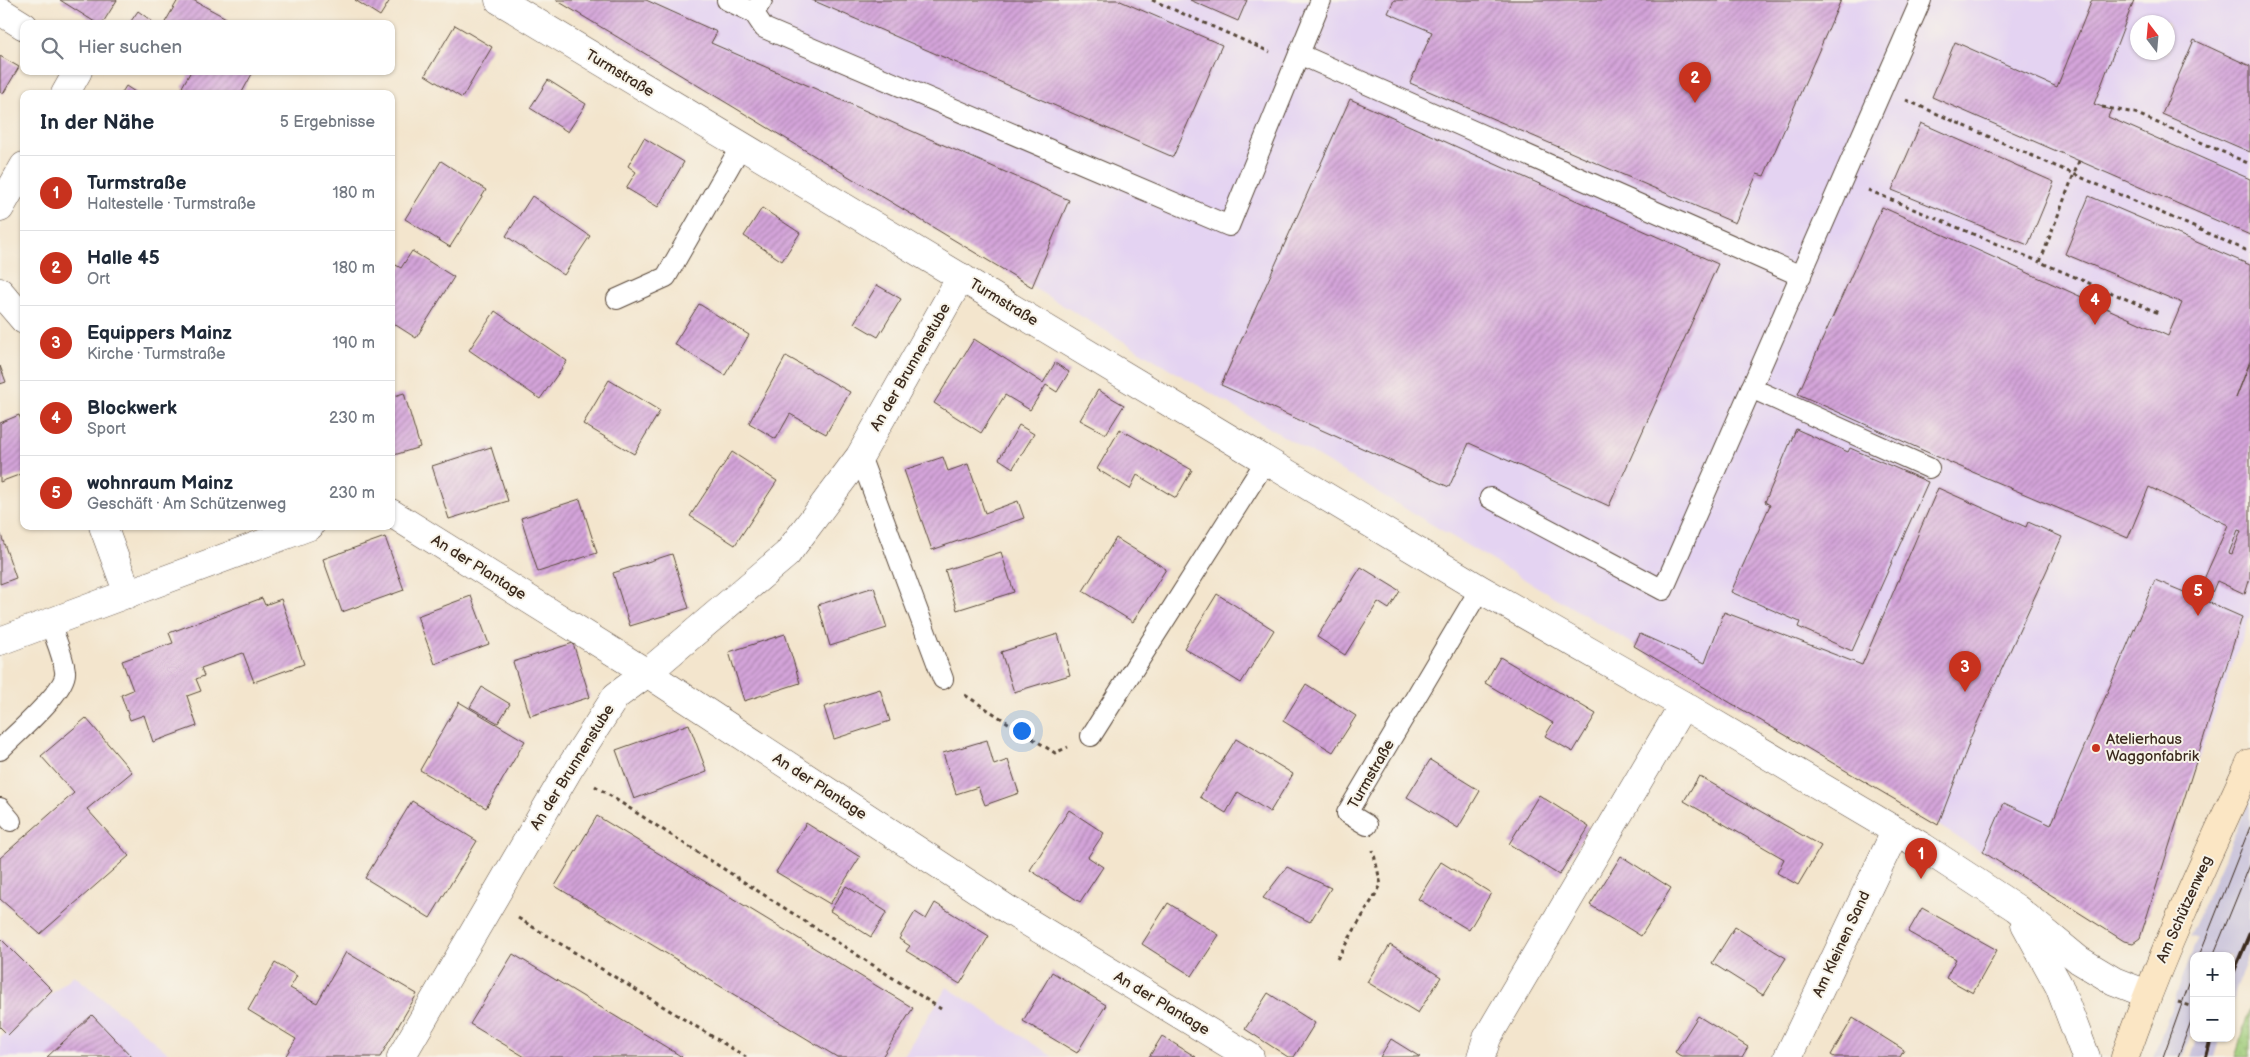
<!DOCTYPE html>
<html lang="de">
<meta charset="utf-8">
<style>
body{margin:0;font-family:"Balsamiq Sans",sans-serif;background:#f6f6f7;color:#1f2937}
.controls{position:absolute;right:15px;bottom:15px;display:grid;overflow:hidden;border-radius:10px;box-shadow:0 1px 4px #0004}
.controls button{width:45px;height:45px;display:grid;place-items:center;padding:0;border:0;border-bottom:1px solid #e0e1e3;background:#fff;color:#1f2937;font:25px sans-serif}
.compass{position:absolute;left:2130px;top:15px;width:45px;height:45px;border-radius:50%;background:#fff;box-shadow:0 1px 4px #0004;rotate:344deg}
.you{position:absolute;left:1021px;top:730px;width:18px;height:18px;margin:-12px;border:4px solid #fff;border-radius:50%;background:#1a73e8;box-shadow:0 0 0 8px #1a73e833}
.badge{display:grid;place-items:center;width:32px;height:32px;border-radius:50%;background:#c8321e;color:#fff;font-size:16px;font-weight:700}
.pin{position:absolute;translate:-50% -41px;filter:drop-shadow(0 1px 2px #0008)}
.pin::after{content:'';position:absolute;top:26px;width:18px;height:15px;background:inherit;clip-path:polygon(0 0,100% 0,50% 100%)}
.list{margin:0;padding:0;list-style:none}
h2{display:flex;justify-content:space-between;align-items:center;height:65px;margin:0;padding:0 20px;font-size:21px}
h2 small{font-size:16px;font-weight:400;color:#747a83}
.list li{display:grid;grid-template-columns:32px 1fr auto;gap:15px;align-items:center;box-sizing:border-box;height:75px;padding:0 20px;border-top:1px solid #e0e1e3}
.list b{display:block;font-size:19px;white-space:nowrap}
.list p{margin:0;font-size:16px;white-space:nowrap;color:#747a83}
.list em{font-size:16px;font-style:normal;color:#747a83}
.icon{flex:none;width:28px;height:28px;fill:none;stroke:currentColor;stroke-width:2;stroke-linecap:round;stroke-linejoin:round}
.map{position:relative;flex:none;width:2250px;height:1057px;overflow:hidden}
.search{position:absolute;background:#fff;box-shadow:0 1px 4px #0004;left:20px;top:20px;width:375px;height:55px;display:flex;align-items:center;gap:12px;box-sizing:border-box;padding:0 18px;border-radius:10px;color:#747a83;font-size:19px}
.panel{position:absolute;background:#fff;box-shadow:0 1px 4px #0004;left:20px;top:90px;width:375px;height:440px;border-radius:10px}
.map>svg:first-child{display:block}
.built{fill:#e4d3f2;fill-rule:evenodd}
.railway{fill:#c6c0da}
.grass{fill:url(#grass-dots);stroke:#6d7b4c}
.building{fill:url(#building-hatch);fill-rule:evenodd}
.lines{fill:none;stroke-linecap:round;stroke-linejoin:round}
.lane-casing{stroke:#574638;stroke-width:22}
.street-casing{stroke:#574638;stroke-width:29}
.secondary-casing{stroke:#574638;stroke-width:29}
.path{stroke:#574638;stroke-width:3;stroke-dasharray:4 4;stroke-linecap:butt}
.lane{stroke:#fff;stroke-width:20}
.street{stroke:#fff;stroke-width:28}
.secondary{stroke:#fbe6c4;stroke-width:28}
.tram{stroke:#3b2a1e;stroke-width:1}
.rail{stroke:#3b2a1e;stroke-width:4}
.poi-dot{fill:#c8321e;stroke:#f7f3e8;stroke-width:2}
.labels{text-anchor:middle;stroke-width:4;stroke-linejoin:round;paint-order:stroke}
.street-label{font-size:15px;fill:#3b2a1e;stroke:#f7f3e8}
.poi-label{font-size:15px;fill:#3b2a1e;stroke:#f7f3e8;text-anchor:start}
</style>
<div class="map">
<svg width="2250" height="1057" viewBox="0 0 2250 1057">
<defs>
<pattern id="grass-dots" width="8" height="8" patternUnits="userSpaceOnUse" patternTransform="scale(1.25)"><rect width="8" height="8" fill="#9fcc79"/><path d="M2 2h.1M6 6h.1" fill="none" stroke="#8aaf68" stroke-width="1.8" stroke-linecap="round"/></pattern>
<pattern id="building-hatch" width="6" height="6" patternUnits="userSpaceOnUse" patternTransform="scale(1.25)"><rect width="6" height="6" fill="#d4a4da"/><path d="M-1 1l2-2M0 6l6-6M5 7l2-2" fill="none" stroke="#ad86b0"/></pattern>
</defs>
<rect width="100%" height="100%" fill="#f7f3e8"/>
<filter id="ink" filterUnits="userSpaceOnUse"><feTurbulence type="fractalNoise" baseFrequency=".02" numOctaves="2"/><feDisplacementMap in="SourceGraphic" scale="10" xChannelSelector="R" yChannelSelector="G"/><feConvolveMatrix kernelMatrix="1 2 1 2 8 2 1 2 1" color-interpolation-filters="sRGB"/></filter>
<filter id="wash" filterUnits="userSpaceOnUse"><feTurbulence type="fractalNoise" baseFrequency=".0096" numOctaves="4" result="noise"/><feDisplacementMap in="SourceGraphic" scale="20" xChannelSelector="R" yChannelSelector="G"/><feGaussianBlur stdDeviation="1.12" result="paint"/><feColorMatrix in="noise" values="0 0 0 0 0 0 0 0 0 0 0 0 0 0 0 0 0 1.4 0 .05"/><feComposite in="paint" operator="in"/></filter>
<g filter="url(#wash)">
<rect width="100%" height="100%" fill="#f3e5cd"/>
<!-- built -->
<g class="built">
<path d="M556 0H2250V616L2133 943 2124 941 1938 825 1032 287ZM2138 22H2168V52H2138Z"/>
<polygon points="74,975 173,1057 0,1057 0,1037"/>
<polygon points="947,987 1053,1057 903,1057"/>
</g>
<!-- railway -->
<g class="railway">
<polygon points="2250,799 2250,949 2231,1004 2231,956 2194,956 2194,1024 2183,1057 2153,1057 2197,939 2190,936"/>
<polygon points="2197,1038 2220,1038 2214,1057 2191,1057"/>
</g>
<!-- grass -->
<polygon class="grass" points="2250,1007 2250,1057 2235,1057"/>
<g id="blocks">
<!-- building -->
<g class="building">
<polygon points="60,0 117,0 102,24 98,24"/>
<polygon points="178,0 193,0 228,19 225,24 164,24"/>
<polygon points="355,0 390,0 380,16"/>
<polygon points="556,0 646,0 717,32 711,43 1069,200 1032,287"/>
<polygon points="812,0 1118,0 1222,45 1173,157"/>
<polygon points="1190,0 1247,0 1238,21"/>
<polygon points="1394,0 1841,0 1764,176 1757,174 1735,223 1410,83 1432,32 1388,13"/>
<polygon points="2092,0 2134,0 2094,104 2111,110 2108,117 2250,179 2250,235 1932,97 1955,42 2057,87"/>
<polygon points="138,11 153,22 152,24 129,24"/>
<polygon points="455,25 492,47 462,98 425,75"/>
<polygon points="2194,40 2250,66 2250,152 2162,114"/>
<polygon points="0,56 19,67 3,94 0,92"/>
<polygon points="191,71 247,71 252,74 241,94 195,94 182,87"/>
<polygon points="548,80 586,104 568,132 530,108"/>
<polygon points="126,86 138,94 121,94"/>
<polygon points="1350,99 1718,264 1609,506 1469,443 1449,487 1221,385"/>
<polygon points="1921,123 2054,182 2028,245 1892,190"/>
<polygon points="644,138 684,162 658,207 626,188 636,172 628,166"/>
<polygon points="441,161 486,190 450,247 405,219"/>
<polygon points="532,196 590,236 564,275 506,236"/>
<path d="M2089 196 2250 265V361L2236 398 2250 363V578L2245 594 2217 581 2208 602 2242 617 2140 938 2133 943 2124 941 1983 852 2004 803 2051 825 2155 580 2196 597 2228 525 2149 487 2128 538 1949 462 1798 394 1882 207 2168 336 2182 303 2065 254ZM2238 530 2241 531 2232 554 2229 553Z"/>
<polygon points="762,208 800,233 782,261 744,236"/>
<polygon points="412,251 454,277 416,338 391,322 391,267 394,264 401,268"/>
<polygon points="877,285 901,299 878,337 854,323"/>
<polygon points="699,304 749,335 725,375 674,344"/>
<polygon points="495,311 567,361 540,399 469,350"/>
<polygon points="974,339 1043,383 1055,363 1069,372 1057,392 1046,385 1030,410 1005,395 981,433 934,403"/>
<polygon points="786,356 850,392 826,434 790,414 776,439 749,423"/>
<polygon points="0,366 6,382 0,384"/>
<polygon points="609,380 660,411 634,454 583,424"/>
<polygon points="1098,390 1124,405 1106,434 1080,420"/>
<polygon points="404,393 420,447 391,456 391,397"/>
<polygon points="19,415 24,427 24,473 0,482 0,423"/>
<polygon points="1019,425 1034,434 1013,468 999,459"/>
<polygon points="1120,429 1192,470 1176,498 1137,475 1130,489 1097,469"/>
<polygon points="1796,429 1848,452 1850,448 1928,482 1852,651 1798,627 1800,622 1731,592 1770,505 1765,502"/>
<polygon points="491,447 508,501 449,519 432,466"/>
<polygon points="732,452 777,481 735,545 690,516"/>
<polygon points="943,457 948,471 968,464 985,513 1018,501 1024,518 932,550 904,470"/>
<polygon points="1938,488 2026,527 2028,522 2062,537 1968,743 1969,744 1938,825 1634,646 1640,634 1705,663 1724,612 1862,665"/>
<polygon points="580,499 597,553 538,572 521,518"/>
<polygon points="0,532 16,578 0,584"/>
<polygon points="385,537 404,590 342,612 323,559"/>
<polygon points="1116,538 1166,569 1133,622 1083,591"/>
<polygon points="1001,552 1014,592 957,610 945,570"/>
<polygon points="672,554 689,608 630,626 613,573"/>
<polygon points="1361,567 1400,591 1389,609 1378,602 1345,655 1317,637"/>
<polygon points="874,587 887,628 830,646 818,605"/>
<polygon points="1217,594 1274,630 1241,683 1184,648"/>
<polygon points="471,596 489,644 435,664 417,616"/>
<polygon points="262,598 265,605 281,599 304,664 254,682 243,653 201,668 204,676 196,679 201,691 187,696 197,726 153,742 144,715 130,720 121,695 133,690 122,661 173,643 169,633"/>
<polygon points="785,634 800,683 744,701 729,652"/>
<polygon points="1058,634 1070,675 1014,692 1001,652"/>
<polygon points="573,643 590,697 530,716 513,662"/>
<polygon points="1500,657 1596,714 1573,752 1545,736 1553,723 1485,683"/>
<polygon points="1306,684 1356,716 1333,752 1283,721"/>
<polygon points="482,687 510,704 498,723 470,707"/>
<polygon points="880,689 890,721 834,739 824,707"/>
<polygon points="459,702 525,741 486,808 420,770"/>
<polygon points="86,718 132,772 87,809 129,856 40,934 0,899 0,858 74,793 41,756"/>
<polygon points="689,724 707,772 634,799 616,750"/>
<polygon points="1236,739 1293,774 1270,812 1238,792 1226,813 1200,797"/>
<polygon points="987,740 994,765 1008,760 1019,793 985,805 978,787 956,794 943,753"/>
<polygon points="1430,760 1480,791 1458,828 1407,797"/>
<polygon points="1699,776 1821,846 1798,885 1777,873 1784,859 1684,801"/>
<polygon points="1539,795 1589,827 1559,875 1509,844"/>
<polygon points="412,801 477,841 430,918 365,878"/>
<polygon points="1069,810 1104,833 1088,857 1103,867 1080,902 1030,870"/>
<polygon points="597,816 913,1008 882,1057 837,1057 555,886"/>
<polygon points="806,823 860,857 830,904 776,872"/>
<polygon points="1621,856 1671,888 1641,936 1590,905"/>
<polygon points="1441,862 1491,893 1469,930 1418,899"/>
<polygon points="1287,867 1331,888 1310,922 1263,898"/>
<polygon points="846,886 887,912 871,937 830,911"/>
<polygon points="935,903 989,936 960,984 906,951 910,946 899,939 915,912 926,919"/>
<polygon points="1168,903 1219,935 1192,976 1142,944"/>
<polygon points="1922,908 1997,950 1973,993 1946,978 1956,959 1908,932"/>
<polygon points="1735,927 1786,958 1763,995 1712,963"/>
<polygon points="0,938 52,990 8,1035 0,1027"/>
<polygon points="1390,945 1441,977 1418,1013 1367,982"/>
<polygon points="346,952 417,994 380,1057 285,1057 296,1039 248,1010 275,963 297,976 290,988 317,1003"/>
<polygon points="513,954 671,1050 682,1057 525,1057 470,1024"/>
<polygon points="1052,972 1106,1005 1077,1053 1023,1021"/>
<polygon points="1268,993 1315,1023 1294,1057 1288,1057 1245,1029"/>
<polygon points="92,1015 132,1057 47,1057"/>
<polygon points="1698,1016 1748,1047 1742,1057 1682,1057 1675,1052"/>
<polygon points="1853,1018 1904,1050 1900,1057 1834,1057 1831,1055"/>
<polygon points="1162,1036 1196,1057 1149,1057"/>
<polygon points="1391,1039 1420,1057 1380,1057"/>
</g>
</g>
</g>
<g filter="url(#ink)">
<use href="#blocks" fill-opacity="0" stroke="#574638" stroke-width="1"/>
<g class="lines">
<defs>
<g id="lane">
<polyline points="727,0 754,13"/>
<polyline points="762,0 754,13 764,28 1229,226 1321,0"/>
<polyline points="1299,54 1801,276"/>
<polyline points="617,299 666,277 741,146"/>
<polyline points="1751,388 1929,468"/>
<polyline points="860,456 943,679"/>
<polyline points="1490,498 1663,590 1921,0"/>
<polyline points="1091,736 1267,459"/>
<path d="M0 750C14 735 68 690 65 671 63 655 55 638 50 623"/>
<polyline points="0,808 11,821"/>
<polyline points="1367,825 1347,813 1480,589"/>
</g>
<g id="street">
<polyline points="499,0 1480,589 1683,705 1923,847 2016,908 2079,960 2114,981 2147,994"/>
<polyline points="0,11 24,26"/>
<polyline points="65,94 78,71"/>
<polyline points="0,208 24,166"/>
<polyline points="0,292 24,320"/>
<polyline points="391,513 647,673 1010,911 1250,1057"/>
<polyline points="103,526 128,594"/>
<polyline points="0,641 310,526"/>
<polyline points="2025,924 2059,986 2086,1057"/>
<polyline points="401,1057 569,769 616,696 647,673 787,554 860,456 961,277"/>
<polyline points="1481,1057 1487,1038 1683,705"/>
<polyline points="1788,1057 1895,832"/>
</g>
<path id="secondary" d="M2125 1057C2160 956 2205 860 2250 763"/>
</defs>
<!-- lane casing -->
<use href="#lane" class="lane-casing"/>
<!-- street casing -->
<use href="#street" class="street-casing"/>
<!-- secondary casing -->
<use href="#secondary" class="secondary-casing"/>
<!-- path -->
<g class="path">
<polyline points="1152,0 1270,52"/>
<polyline points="1906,100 2250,252"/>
<polyline points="2102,107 2135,113 2250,164"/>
<polyline points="2079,161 2040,262 2161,314"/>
<polyline points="1868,190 2040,262"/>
<polyline points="2101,305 2108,291"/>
<polyline points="965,695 1055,753 1068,747"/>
<polyline points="595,786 941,1009"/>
<polyline points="518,918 746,1057"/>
<polyline points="1337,959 1381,885 1373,850"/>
<polyline points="2178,1002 2194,1007"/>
<polyline points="2193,1039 2194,1037"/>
</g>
<!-- lane -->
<use href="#lane" class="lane"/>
<!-- street -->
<use href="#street" class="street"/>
<!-- secondary -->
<use href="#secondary" class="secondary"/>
<!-- tram -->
<g class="tram">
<polyline points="2199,956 2250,827"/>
<polyline points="2213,956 2250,865"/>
<polyline points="2163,1057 2194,970"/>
<polyline points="2178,1057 2194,1013"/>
</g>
<!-- rail -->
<g class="rail">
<polyline points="2231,978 2250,933"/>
<polyline points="2206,1057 2211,1038"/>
</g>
</g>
</g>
<!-- markers -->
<circle class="poi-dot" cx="2096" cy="748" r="5"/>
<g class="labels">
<!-- street labels -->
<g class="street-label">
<text transform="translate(620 73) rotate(31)" y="5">Turmstraße</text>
<text transform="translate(1004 302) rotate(31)" y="5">Turmstraße</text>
<text transform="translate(910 367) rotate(-60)" y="5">An der Brunnenstube</text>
<text transform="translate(479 567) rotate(32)" y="5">An der Plantage</text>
<text transform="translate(572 767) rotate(-58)" y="5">An der Brunnenstube</text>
<text transform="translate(1371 774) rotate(-60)" y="5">Turmstraße</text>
<text transform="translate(820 786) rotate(33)" y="5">An der Plantage</text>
<text transform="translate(2184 909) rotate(-66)" y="5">Am Schützenweg</text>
<text transform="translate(1841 944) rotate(-65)" y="5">Am Kleinen Sand</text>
<text transform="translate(1162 1003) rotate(31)" y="5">An der Plantage</text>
</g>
<!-- poi labels -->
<g class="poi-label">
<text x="2106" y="744">Atelierhaus<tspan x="2106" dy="17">Waggonfabrik</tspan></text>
</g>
</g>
</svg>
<div class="controls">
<button>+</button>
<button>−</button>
</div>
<svg class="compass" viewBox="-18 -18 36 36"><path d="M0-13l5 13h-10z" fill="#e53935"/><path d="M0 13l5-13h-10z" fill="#747a83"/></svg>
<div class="you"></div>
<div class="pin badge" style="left:1921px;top:879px">1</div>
<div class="pin badge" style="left:1695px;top:103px">2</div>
<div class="pin badge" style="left:1965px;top:692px">3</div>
<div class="pin badge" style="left:2095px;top:325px">4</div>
<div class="pin badge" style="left:2198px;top:616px">5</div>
<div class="search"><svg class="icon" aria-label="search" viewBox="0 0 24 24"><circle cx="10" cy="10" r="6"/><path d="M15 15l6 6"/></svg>Hier suchen</div>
<section class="panel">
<h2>In der Nähe<small>5 Ergebnisse</small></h2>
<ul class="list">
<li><span class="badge">1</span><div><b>Turmstraße</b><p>Haltestelle · Turmstraße</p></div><em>180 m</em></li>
<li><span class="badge">2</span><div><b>Halle 45</b><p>Ort</p></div><em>180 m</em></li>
<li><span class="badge">3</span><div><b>Equippers Mainz</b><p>Kirche · Turmstraße</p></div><em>190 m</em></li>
<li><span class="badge">4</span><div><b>Blockwerk</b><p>Sport</p></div><em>230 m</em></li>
<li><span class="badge">5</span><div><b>wohnraum Mainz</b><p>Geschäft · Am Schützenweg</p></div><em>230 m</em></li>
</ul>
</section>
</div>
